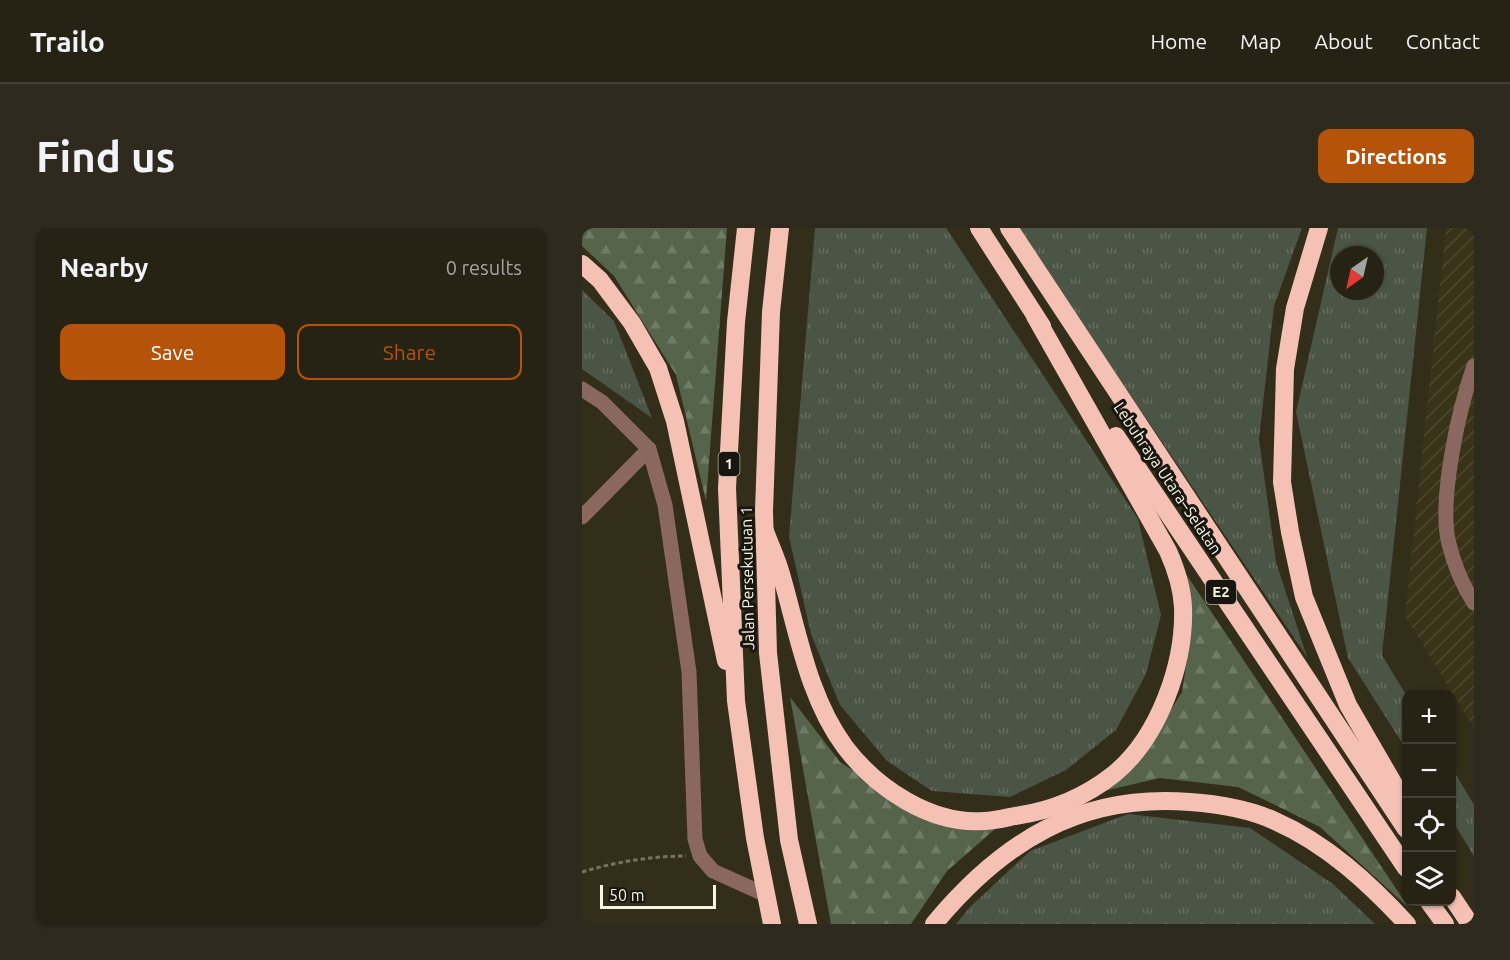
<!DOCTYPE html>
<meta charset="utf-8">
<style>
body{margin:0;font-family:Ubuntu,sans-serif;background:#2e2a1d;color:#f1f3f6}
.controls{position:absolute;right:18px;bottom:18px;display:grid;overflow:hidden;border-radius:12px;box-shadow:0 2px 4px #0004}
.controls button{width:54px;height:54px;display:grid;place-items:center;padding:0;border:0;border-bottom:2px solid #423f34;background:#262214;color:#f1f3f6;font:30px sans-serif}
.compass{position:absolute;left:748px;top:18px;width:54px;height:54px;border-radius:50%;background:#262214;box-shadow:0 2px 4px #0004;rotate:214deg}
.scale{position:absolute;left:18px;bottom:15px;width:116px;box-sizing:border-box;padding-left:6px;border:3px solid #f6f3e7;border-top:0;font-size:16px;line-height:21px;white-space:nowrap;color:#f6f3e7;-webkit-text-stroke:4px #18160e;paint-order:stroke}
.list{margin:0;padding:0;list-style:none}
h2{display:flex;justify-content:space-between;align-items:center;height:78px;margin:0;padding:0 24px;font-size:26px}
h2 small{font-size:20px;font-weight:400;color:#a4a4a0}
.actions{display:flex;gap:12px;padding:18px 24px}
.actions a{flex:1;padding:14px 0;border:2px solid #b45309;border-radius:12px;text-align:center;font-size:21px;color:#b45309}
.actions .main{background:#b45309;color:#fff}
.icon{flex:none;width:33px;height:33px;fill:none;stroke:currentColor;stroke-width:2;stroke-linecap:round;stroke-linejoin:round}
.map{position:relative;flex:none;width:892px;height:696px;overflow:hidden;border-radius:12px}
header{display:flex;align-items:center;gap:36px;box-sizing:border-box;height:84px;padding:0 30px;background:#262214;border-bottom:2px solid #423f34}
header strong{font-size:28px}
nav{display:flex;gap:33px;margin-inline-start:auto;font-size:21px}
.intro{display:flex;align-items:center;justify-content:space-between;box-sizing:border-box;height:144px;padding:0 36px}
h1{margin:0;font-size:42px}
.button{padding:15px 27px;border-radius:12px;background:#b45309;color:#fff;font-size:21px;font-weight:700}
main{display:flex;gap:36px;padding:0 36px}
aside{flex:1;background:#262214;border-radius:12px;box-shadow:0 2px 4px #0004}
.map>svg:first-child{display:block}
.industrial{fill:url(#industrial-furrows)}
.grass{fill:url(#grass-tufts);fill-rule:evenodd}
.forest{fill:url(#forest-firs)}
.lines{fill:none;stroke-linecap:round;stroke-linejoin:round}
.path{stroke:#767361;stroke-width:3;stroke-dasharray:4.5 3;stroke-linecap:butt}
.minor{stroke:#8a6860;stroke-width:15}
.highway{stroke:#f5c1b5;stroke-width:18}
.labels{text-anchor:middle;stroke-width:6;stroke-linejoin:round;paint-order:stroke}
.shield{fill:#18160e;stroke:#b3b1a6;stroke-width:1.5}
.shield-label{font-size:15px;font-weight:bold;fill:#f6f3e7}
.street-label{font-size:16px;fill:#f6f3e7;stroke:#18160e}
</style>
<header>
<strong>Trailo</strong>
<nav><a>Home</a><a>Map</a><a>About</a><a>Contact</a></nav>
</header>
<div class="intro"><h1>Find us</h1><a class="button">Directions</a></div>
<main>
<aside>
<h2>Nearby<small>0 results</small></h2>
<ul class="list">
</ul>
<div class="actions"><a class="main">Save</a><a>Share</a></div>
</aside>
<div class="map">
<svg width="892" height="696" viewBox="0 0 892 696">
<defs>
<pattern id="industrial-furrows" width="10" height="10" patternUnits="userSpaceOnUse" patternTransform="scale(1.5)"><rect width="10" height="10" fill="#393419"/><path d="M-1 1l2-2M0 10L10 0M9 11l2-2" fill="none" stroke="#4c482f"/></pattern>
<pattern id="grass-tufts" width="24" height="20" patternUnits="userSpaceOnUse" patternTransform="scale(1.5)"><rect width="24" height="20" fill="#4b5545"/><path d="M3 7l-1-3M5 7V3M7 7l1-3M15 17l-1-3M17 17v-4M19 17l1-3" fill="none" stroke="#666e60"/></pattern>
<pattern id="forest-firs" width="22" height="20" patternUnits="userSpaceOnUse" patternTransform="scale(1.5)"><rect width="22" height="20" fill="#55644b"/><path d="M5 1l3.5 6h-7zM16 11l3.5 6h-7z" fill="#6e7b65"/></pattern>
</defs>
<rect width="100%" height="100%" fill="#322e1a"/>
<!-- industrial -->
<polygon class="industrial" points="864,0 892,0 892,500 823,388"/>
<!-- grass -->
<g class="grass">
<polygon points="233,0 364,0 556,291 579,387 564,446 534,502 484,542 428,569 350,563 305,533 258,477 229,406 207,309"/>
<polygon points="436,0 720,0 692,78 677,211 694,334 725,429"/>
<path d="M756 0H845L800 427 824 467V521L766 430 714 184ZM757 27H793V63H757Z"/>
<polygon points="0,62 32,93 70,190 0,141"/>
<polygon points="870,540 892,577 892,628 870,592"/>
<polygon points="546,586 668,600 751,656 793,696 374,696 388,679 448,623"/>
</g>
<!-- forest -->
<g class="forest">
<polygon points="0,0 145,0 124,273 94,147 32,48 0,18"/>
<polygon points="602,343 827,680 738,599 656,559 578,550 509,566 572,509 600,464 608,413"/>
<polygon points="208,469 258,534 352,594 420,595 365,643 329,696 249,696"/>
</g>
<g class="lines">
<!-- path -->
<path class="path" d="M0 644C33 634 70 628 104 628"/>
<!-- minor -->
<g class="minor">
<path d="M892 138C877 180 856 273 867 316 872 336 881 358 892 375"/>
<polyline points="0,161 20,174 67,221 83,277 107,444 113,611 118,628 131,643 184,667"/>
<polyline points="0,289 67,221"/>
</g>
<!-- highway -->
<g class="highway">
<polyline points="164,0 154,94 145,260 154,473 173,610 190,696"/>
<polyline points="198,0 189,84 182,283 186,425 207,612 226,696"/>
<polyline points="397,0 460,98"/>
<polyline points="427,0 824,601"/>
<polyline points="737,0 713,80 703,141 700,254 708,304 722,369 766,477 824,577"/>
<polyline points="0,36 18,52 50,95 76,140 93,193 144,433"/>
<polyline points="534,208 824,640"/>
<path d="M183 303C188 317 195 331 199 346 216 404 226 469 263 519 294 560 349 597 402 593 412 593 423 590 433 588 469 583 503 569 532 546 577 509 603 436 601 379 600 359 594 341 586 323L453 88"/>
<polyline points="870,669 888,696"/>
<polyline points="847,674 863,696"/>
<path d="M352 696C420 614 498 565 608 574 636 576 667 581 693 593 745 616 787 655 825 696"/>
</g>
</g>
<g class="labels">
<!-- shield labels -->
<g class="shield">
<rect x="136.5" y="224" width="21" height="24" rx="4.5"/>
<rect x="624" y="352" width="30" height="24" rx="4.5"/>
</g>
<g class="shield-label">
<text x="147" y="241">1</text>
<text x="639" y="369">E2</text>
</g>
<!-- street labels -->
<g class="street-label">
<text transform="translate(586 250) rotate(56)" y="6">Lebuhraya Utara–Selatan</text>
<text transform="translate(165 350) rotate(-91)" y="6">Jalan Persekutuan 1</text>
</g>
</g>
</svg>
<div class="controls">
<button>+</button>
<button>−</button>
<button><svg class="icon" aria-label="locate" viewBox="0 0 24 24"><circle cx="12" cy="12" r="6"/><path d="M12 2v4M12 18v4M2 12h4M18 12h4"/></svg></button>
<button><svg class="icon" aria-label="layers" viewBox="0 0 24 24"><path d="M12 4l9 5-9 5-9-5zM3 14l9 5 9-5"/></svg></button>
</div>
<svg class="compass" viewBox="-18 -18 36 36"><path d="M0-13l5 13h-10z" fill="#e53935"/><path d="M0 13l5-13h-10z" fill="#a4a4a0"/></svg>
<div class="scale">50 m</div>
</div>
</main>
